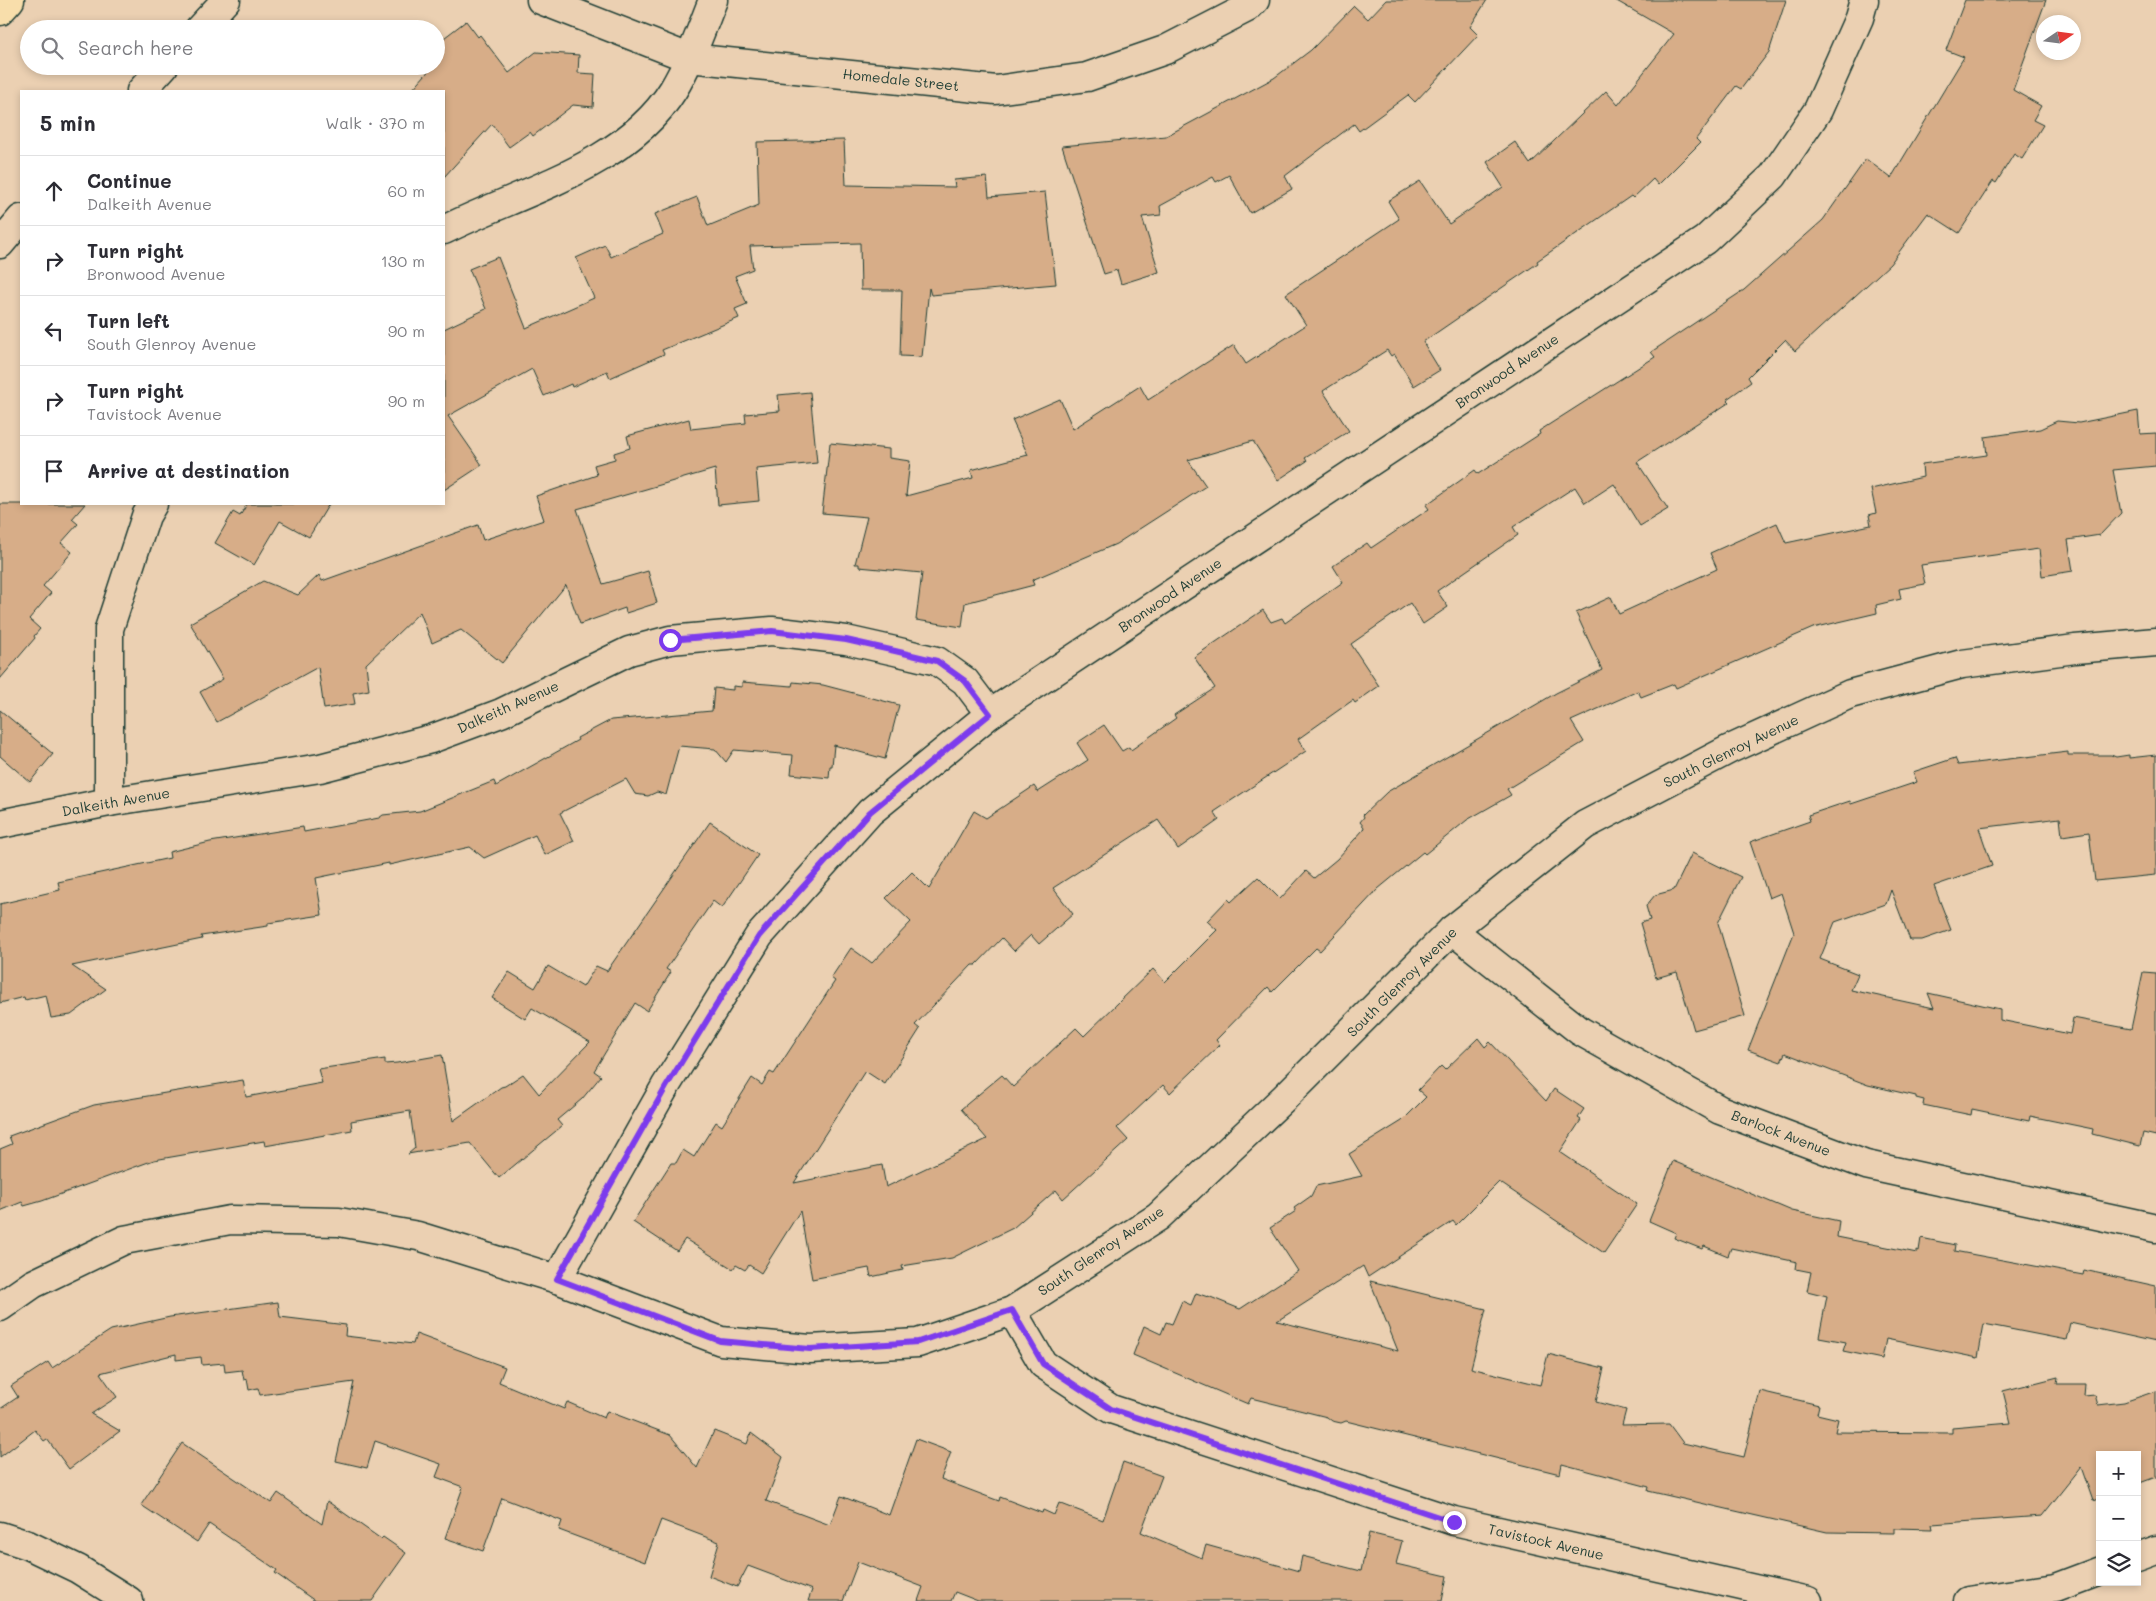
<!DOCTYPE html>
<meta charset="utf-8">
<style>
body{margin:0;font-family:Mali,sans-serif;background:#f7f7f7;color:#2b2b33}
.controls{position:absolute;right:15px;bottom:15px;display:grid;overflow:hidden;border-radius:0px;box-shadow:0 2px 8px #0003}
.controls button{width:45px;height:45px;display:grid;place-items:center;padding:0;border:0;border-bottom:1px solid #e1e1e2;background:#fff;color:#2b2b33;font:25px sans-serif}
.compass{position:absolute;left:2036px;top:15px;width:45px;height:45px;border-radius:50%;background:#fff;box-shadow:0 2px 8px #0003;rotate:77deg}
.stop{position:absolute;width:15px;height:15px;margin:-11px;border:4px solid #7c3aed;border-radius:50%;background:#fff}
.stop.end{background:#7c3aed;border-color:#fff;box-shadow:0 1px 5px #0008}
.list{margin:0;padding:0;list-style:none}
h2{display:flex;justify-content:space-between;align-items:center;height:65px;margin:0;padding:0 20px;font-size:21px}
h2 small{font-size:16px;font-weight:400;color:#7c7c81}
.list li{display:grid;grid-template-columns:32px 1fr auto;gap:15px;align-items:center;box-sizing:border-box;height:70px;padding:0 20px;border-top:1px solid #e1e1e2}
.list b{display:block;font-size:19px;white-space:nowrap}
.list p{margin:0;font-size:16px;white-space:nowrap;color:#7c7c81}
.list em{font-size:16px;font-style:normal;color:#7c7c81}
.icon{flex:none;width:28px;height:28px;fill:none;stroke:currentColor;stroke-width:2;stroke-linecap:round;stroke-linejoin:round}
.map{position:relative;flex:none;width:2156px;height:1601px;overflow:hidden}
.search{position:absolute;background:#fff;box-shadow:0 2px 8px #0003;left:20px;top:20px;width:425px;height:55px;display:flex;align-items:center;gap:12px;box-sizing:border-box;padding:0 18px;border-radius:28px;color:#7c7c81;font-size:19px}
.panel{position:absolute;background:#fff;box-shadow:0 2px 8px #0003;left:20px;top:90px;width:425px;height:415px;border-radius:0px}
.map>svg:first-child{display:block}
.building{fill:#d7ad88;stroke:#1f3d34}
.lines{fill:none;stroke-linecap:round;stroke-linejoin:round}
.minor-casing{stroke:#1f3d34;stroke-width:31}
.tertiary-casing{stroke:#1f3d34;stroke-width:31}
.secondary-casing{stroke:#1f3d34;stroke-width:31}
.motorway-casing{stroke:#1f3d34;stroke-width:31}
.minor{stroke:#ebd0b2;stroke-width:28}
.tertiary{stroke:#ebd0b2;stroke-width:28}
.secondary{stroke:#ebd0b2;stroke-width:28}
.motorway{stroke:#f8deab;stroke-width:28}
.route{stroke:#7c3aed;stroke-width:6}
.labels{text-anchor:middle;stroke-width:4;stroke-linejoin:round;paint-order:stroke}
.street-label{font-size:14px;fill:#1f3d34;stroke:#ebd0b2}
</style>
<div class="map">
<svg width="2156" height="1601" viewBox="0 0 2156 1601">
<rect width="100%" height="100%" fill="#ebd0b2"/>
<filter id="ink" filterUnits="userSpaceOnUse"><feTurbulence type="fractalNoise" baseFrequency=".02" numOctaves="2"/><feDisplacementMap in="SourceGraphic" scale="10" xChannelSelector="R" yChannelSelector="G"/><feConvolveMatrix kernelMatrix="1 2 1 2 8 2 1 2 1" color-interpolation-filters="sRGB"/></filter>
<g filter="url(#ink)">
<!-- building -->
<g class="building">
<polygon points="1386,0 1487,0 1470,27 1478,35 1415,102 1408,95 1359,131 1354,124 1285,176 1292,189 1250,213 1229,175 1216,182 1213,177 1160,206 1161,215 1142,217 1159,272 1121,284 1117,270 1104,274 1062,146 1166,136 1274,78 1311,50 1354,6 1368,19"/>
<polygon points="1615,0 1786,0 1769,52 1741,89 1736,86 1696,139 1700,143 1658,185 1653,179 1633,198 1631,196 1537,261 1538,263 1423,342 1440,370 1414,386 1394,354 1391,356 1387,350 1323,391 1349,431 1305,458 1307,461 1278,480 1253,441 1188,460 1206,486 1116,544 1032,580 1034,585 965,603 962,627 916,620 922,573 859,567 859,564 855,564 867,517 822,513 830,443 889,449 889,458 910,461 906,496 973,478 971,470 1028,455 1012,420 1060,399 1073,429 1140,386 1148,400 1234,345 1246,364 1306,325 1286,294 1399,219 1388,201 1420,181 1449,224 1503,187 1487,162 1515,142 1530,164 1606,91 1618,105 1674,34"/>
<polygon points="1965,0 2046,0 2013,90 2041,106 2033,120 2043,125 2022,159 2014,154 1996,183 1993,181 1959,233 1928,213 1890,264 1795,351 1785,340 1748,377 1751,382 1727,399 1730,402 1637,462 1668,509 1640,526 1614,484 1585,503 1575,487 1513,527 1518,535 1437,591 1448,607 1423,624 1410,603 1351,644 1379,686 1355,703 1353,700 1298,739 1306,751 1214,812 1219,820 1178,849 1158,820 1053,888 1073,914 1039,944 1031,935 1014,951 1002,938 976,965 972,965 915,1025 920,1029 885,1084 865,1071 794,1183 882,1165 886,1187 987,1139 961,1109 1002,1075 1013,1087 1076,1028 1084,1036 1153,969 1165,982 1217,930 1207,921 1228,899 1231,902 1258,877 1280,899 1306,871 1314,878 1337,859 1363,830 1364,827 1360,822 1364,817 1363,815 1387,792 1556,693 1602,670 1576,613 1611,597 1619,614 1717,569 1710,553 1777,523 1786,543 1871,525 1869,515 1876,513 1871,489 1923,477 1922,464 1987,455 1985,437 2040,429 2057,421 2079,423 2138,411 2140,434 2156,433 2156,466 2113,470 2121,513 2100,535 2068,540 2073,571 2042,576 2039,549 1921,565 1925,584 1899,589 1901,599 1876,605 1877,613 1813,628 1676,688 1674,684 1641,697 1638,691 1571,721 1584,742 1507,789 1511,795 1467,820 1425,854 1423,852 1378,889 1320,951 1316,948 1272,992 1268,987 1216,1040 1220,1045 1170,1093 1163,1085 1117,1128 1128,1140 1063,1199 1056,1190 1013,1228 952,1258 902,1266 903,1270 871,1277 869,1268 812,1279 800,1211 761,1273 749,1265 745,1270 736,1265 733,1269 685,1239 677,1251 633,1222 671,1163 676,1163 683,1150 694,1157 716,1122 722,1126 752,1078 762,1085 770,1072 774,1074 835,981 831,978 851,948 872,963 911,922 886,898 912,872 929,889 974,811 986,818 1034,786 1038,792 1088,760 1077,743 1104,725 1122,751 1129,747 1131,750 1176,718 1174,715 1215,688 1194,657 1263,610 1271,622 1282,618 1285,623 1343,582 1333,566 1367,543 1371,548 1429,509 1426,505 1475,470 1478,474 1540,434 1539,431 1655,357 1651,352 1744,290 1823,220 1866,159 1891,178 1964,57 1946,50"/>
<polygon points="466,21 478,37 480,35 509,73 536,52 579,55 578,73 595,74 593,107 573,105 533,136 530,132 509,147 492,124 444,177 444,91 411,91 433,66 436,66 436,44"/>
<polygon points="844,140 846,185 955,187 954,180 987,177 989,197 1045,192 1056,284 931,295 929,288 922,357 900,356 902,290 861,290 860,243 750,246 753,269 735,276 747,304 735,309 739,318 662,350 664,354 610,378 607,371 572,387 571,384 544,396 532,369 448,416 482,465 444,490 444,329 486,309 469,269 498,257 526,328 594,298 576,258 605,245 611,257 663,234 655,214 697,197 708,226 759,205 757,142"/>
<polygon points="810,392 817,463 756,469 759,501 718,505 715,469 577,509 603,584 648,571 657,603 626,613 625,608 580,624 566,585 502,663 461,630 432,643 420,612 366,664 369,690 353,693 355,704 324,709 318,667 217,722 200,692 223,679 190,623 263,581 298,595 319,575 322,581 478,525 483,540 544,520 536,496 597,475 594,465 615,459 614,453 630,448 627,436 689,419 691,429 746,423 745,414 780,411 778,395"/>
<polygon points="0,504 85,504 72,519 78,524 61,543 72,552 43,586 51,593 29,619 40,629 34,636 35,638 0,679"/>
<polygon points="247,504 329,504 309,537 280,521 254,565 215,543 233,512 240,516"/>
<polygon points="742,682 792,686 793,682 823,685 899,705 885,759 834,745 832,766 830,766 829,778 791,774 793,755 734,750 726,762 715,749 679,746 666,795 657,792 648,796 635,794 626,779 560,813 574,841 545,855 535,835 484,858 470,847 389,865 389,863 316,878 322,915 268,923 268,926 201,936 202,939 72,966 106,989 71,1015 51,1018 46,995 25,1000 24,997 0,1003 0,904 60,890 58,882 170,858 169,852 210,842 303,827 304,832 379,818 383,815 420,811 494,781 496,786 578,740 577,738 611,720 712,711 714,688 733,690 733,686 742,687"/>
<polygon points="0,710 53,754 30,782 0,756"/>
<polygon points="2068,752 2068,755 2111,755 2116,757 2129,755 2129,758 2156,755 2156,875 2095,881 2089,832 2062,836 2060,818 1979,828 1992,866 1934,886 1951,930 1922,940 1910,940 1891,890 1886,904 1835,922 1820,959 1858,974 1851,990 1934,1008 1928,993 2000,1009 2000,1020 2070,1034 2073,1018 2131,1029 2143,972 2156,973 2156,1136 2143,1133 2140,1146 2092,1134 2093,1129 2030,1116 2029,1121 1972,1109 1971,1115 1923,1105 1924,1100 1916,1098 1916,1096 1868,1085 1785,1053 1781,1062 1748,1050 1794,933 1781,893 1769,898 1750,842 1810,821 1808,815 1850,801 1851,804 1917,782 1913,772 1955,758 1958,765"/>
<polygon points="710,822 758,855 722,908 713,901 666,969 671,972 647,1011 635,1003 594,1071 601,1076 582,1099 557,1120 562,1126 499,1178 470,1143 408,1154 415,1148 410,1111 351,1121 352,1130 265,1146 264,1141 154,1160 42,1201 24,1206 22,1202 0,1211 0,1149 12,1144 9,1136 94,1105 243,1080 246,1097 322,1083 318,1069 385,1059 385,1064 397,1063 442,1055 453,1121 501,1087 505,1086 523,1074 539,1094 590,1042 532,1008 525,1019 492,998 509,972 535,988 548,966 583,987 596,966 607,971"/>
<polygon points="1692,853 1741,877 1718,923 1745,1016 1694,1030 1677,972 1656,978 1640,923 1650,920 1646,906 1655,895 1674,890"/>
<polygon points="1478,1038 1485,1047 1490,1042 1546,1101 1554,1089 1584,1109 1578,1118 1581,1120 1560,1152 1637,1204 1604,1253 1499,1182 1456,1225 1453,1221 1368,1277 1363,1266 1277,1321 1398,1351 1370,1281 1486,1309 1471,1368 1540,1385 1548,1354 1604,1368 1596,1402 1626,1410 1622,1425 1669,1424 1683,1443 1744,1457 1760,1391 1819,1405 1817,1414 1838,1419 1835,1432 1952,1433 1952,1428 2011,1423 2003,1391 2058,1377 2057,1384 2085,1384 2084,1396 2095,1395 2098,1405 2124,1402 2156,1391 2156,1477 2137,1484 2137,1455 2100,1455 2100,1498 2093,1501 2081,1467 2042,1516 1932,1524 1933,1529 1894,1528 1894,1533 1827,1532 1648,1491 1649,1487 1562,1464 1560,1474 1346,1421 1341,1423 1332,1421 1327,1417 1251,1398 1248,1404 1133,1355 1144,1326 1161,1334 1166,1322 1172,1324 1182,1301 1191,1305 1196,1293 1208,1297 1208,1296 1240,1309 1298,1271 1270,1228 1296,1211 1294,1208 1311,1196 1316,1186 1362,1176 1349,1154 1402,1121 1426,1097 1418,1090 1441,1066 1445,1070"/>
<polygon points="1673,1161 1792,1211 1839,1221 1837,1237 1917,1253 1917,1250 1919,1251 1921,1238 1955,1245 1954,1251 2083,1275 2084,1270 2156,1286 2156,1342 2070,1323 2066,1340 1984,1324 1978,1358 1886,1339 1882,1359 1843,1351 1846,1342 1819,1337 1827,1296 1807,1291 1811,1272 1796,1269 1797,1262 1731,1248 1728,1256 1704,1246 1702,1249 1674,1238 1676,1233 1649,1221"/>
<polygon points="278,1302 280,1317 346,1325 345,1336 413,1344 416,1334 505,1367 499,1382 564,1409 567,1402 604,1418 607,1411 670,1435 697,1468 714,1431 747,1444 751,1433 783,1457 766,1501 830,1525 841,1496 889,1515 916,1439 951,1452 941,1479 999,1501 1000,1497 1042,1513 1043,1510 1054,1515 1059,1503 1103,1520 1123,1462 1162,1476 1141,1532 1202,1558 1206,1545 1299,1571 1302,1556 1361,1571 1369,1533 1402,1541 1396,1564 1447,1576 1442,1601 978,1601 955,1592 951,1601 918,1601 923,1587 858,1562 843,1601 808,1601 812,1590 748,1566 737,1587 709,1576 719,1542 661,1520 645,1562 559,1530 562,1521 502,1498 483,1551 445,1538 463,1487 436,1477 441,1464 375,1441 367,1468 336,1461 354,1382 260,1395 258,1388 249,1390 247,1379 244,1380 242,1370 225,1372 224,1363 202,1365 201,1357 176,1360 176,1354 100,1373 117,1397 91,1414 120,1431 69,1469 47,1439 44,1441 35,1430 0,1457 0,1409 18,1397 11,1386 48,1362 52,1368 111,1330 170,1317"/>
<polygon points="182,1443 271,1503 278,1493 322,1524 327,1501 381,1539 383,1537 406,1553 372,1601 315,1601 275,1573 277,1570 209,1524 197,1542 141,1505"/>
</g>
<g class="lines">
<defs>
<g id="minor">
<polyline points="541,0 689,58 996,90 1087,77 1165,50 1247,8 1255,0"/>
<path d="M444 230C519 192 626 166 673 90 690 62 701 30 713 0"/>
<polyline points="109,802 109,629 146,516 153,504"/>
<polyline points="0,824 109,802 320,768 431,739 501,713 629,651 670,640 772,631 846,640 895,651 937,661 965,681 990,714"/>
<polyline points="1452,930 1580,1031 1720,1110 1866,1165 2156,1228"/>
<polyline points="557,1279 665,1087 759,936 870,812 990,714 1705,240 1773,176 1818,110 1859,18 1864,0"/>
<polyline points="0,1307 33,1284 124,1240 230,1220 339,1222 418,1236 557,1279 721,1341 810,1349 918,1343 1012,1311 1158,1217 1285,1097 1452,930 1585,825 1730,749 1850,694 1962,664 2075,649 2156,642"/>
<polyline points="1012,1311 1043,1364 1111,1409 1454,1521 1808,1601"/>
<polyline points="2137,1557 2156,1550"/>
<polyline points="1968,1601 2055,1588 2100,1571"/>
</g>
<polyline id="tertiary" points="0,1536 28,1545 78,1569 129,1601"/>
<g id="secondary">
<polyline points="199,29 226,0"/>
<polyline points="141,91 164,66"/>
<polyline points="0,244 21,219"/>
</g>
<polyline id="motorway" points="0,11 10,0"/>
</defs>
<!-- minor casing -->
<use href="#minor" class="minor-casing"/>
<!-- tertiary casing -->
<use href="#tertiary" class="tertiary-casing"/>
<!-- secondary casing -->
<use href="#secondary" class="secondary-casing"/>
<!-- motorway casing -->
<use href="#motorway" class="motorway-casing"/>
<!-- minor -->
<use href="#minor" class="minor"/>
<!-- tertiary -->
<use href="#tertiary" class="tertiary"/>
<!-- secondary -->
<use href="#secondary" class="secondary"/>
<!-- motorway -->
<use href="#motorway" class="motorway"/>
</g>
</g>
<g class="lines" filter="url(#ink)">
<!-- route -->
<polyline class="route" points="670,640 772,631 846,640 895,651 937,661 965,681 990,714 870,812 759,936 666,1087 557,1279 720,1341 810,1349 918,1342 1012,1310 1043,1364 1111,1409 1454,1522"/>
</g>
<g class="labels">
<!-- street labels -->
<g class="street-label">
<text transform="translate(901 80) rotate(6)" y="5">Homedale Street</text>
<text transform="translate(1507 371) rotate(-34)" y="5">Bronwood Avenue</text>
<text transform="translate(1170 595) rotate(-34)" y="5">Bronwood Avenue</text>
<text transform="translate(508 707) rotate(-24)" y="5">Dalkeith Avenue</text>
<text transform="translate(1731 751) rotate(-26)" y="5">South Glenroy Avenue</text>
<text transform="translate(116 802) rotate(-10)" y="5">Dalkeith Avenue</text>
<text transform="translate(1402 982) rotate(-45)" y="5">South Glenroy Avenue</text>
<text transform="translate(1781 1133) rotate(21)" y="5">Barlock Avenue</text>
<text transform="translate(1101 1251) rotate(-34)" y="5">South Glenroy Avenue</text>
<text transform="translate(1546 1542) rotate(13)" y="5">Tavistock Avenue</text>
</g>
</g>
</svg>
<div class="controls">
<button>+</button>
<button>−</button>
<button><svg class="icon" aria-label="layers" viewBox="0 0 24 24"><path d="M12 4l9 5-9 5-9-5zM3 14l9 5 9-5"/></svg></button>
</div>
<svg class="compass" viewBox="-18 -18 36 36"><path d="M0-13l5 13h-10z" fill="#e53935"/><path d="M0 13l5-13h-10z" fill="#7c7c81"/></svg>
<div class="stop" style="left:670px;top:640px"></div>
<div class="stop end" style="left:1454px;top:1522px"></div>
<div class="search"><svg class="icon" aria-label="search" viewBox="0 0 24 24"><circle cx="10" cy="10" r="6"/><path d="M15 15l6 6"/></svg>Search here</div>
<section class="panel">
<h2>5 min<small>Walk · 370 m</small></h2>
<ul class="list">
<li><svg class="icon" aria-label="ahead" viewBox="0 0 24 24"><path d="M12 20V5M6 11l6-6 6 6"/></svg><div><b>Continue</b><p>Dalkeith Avenue</p></div><em>60 m</em></li>
<li><svg class="icon" aria-label="right" viewBox="0 0 24 24"><path d="M7 20v-9h11M14 6l5 5-5 5"/></svg><div><b>Turn right</b><p>Bronwood Avenue</p></div><em>130 m</em></li>
<li><svg class="icon" aria-label="left" viewBox="0 0 24 24"><path d="M17 20v-9H6M10 6l-5 5 5 5"/></svg><div><b>Turn left</b><p>South Glenroy Avenue</p></div><em>90 m</em></li>
<li><svg class="icon" aria-label="right" viewBox="0 0 24 24"><path d="M7 20v-9h11M14 6l5 5-5 5"/></svg><div><b>Turn right</b><p>Tavistock Avenue</p></div><em>90 m</em></li>
<li><svg class="icon" aria-label="arrive" viewBox="0 0 24 24"><path d="M6 21V4h12l-3 4 3 4H6"/></svg><div><b>Arrive at destination</b></div></li>
</ul>
</section>
</div>
